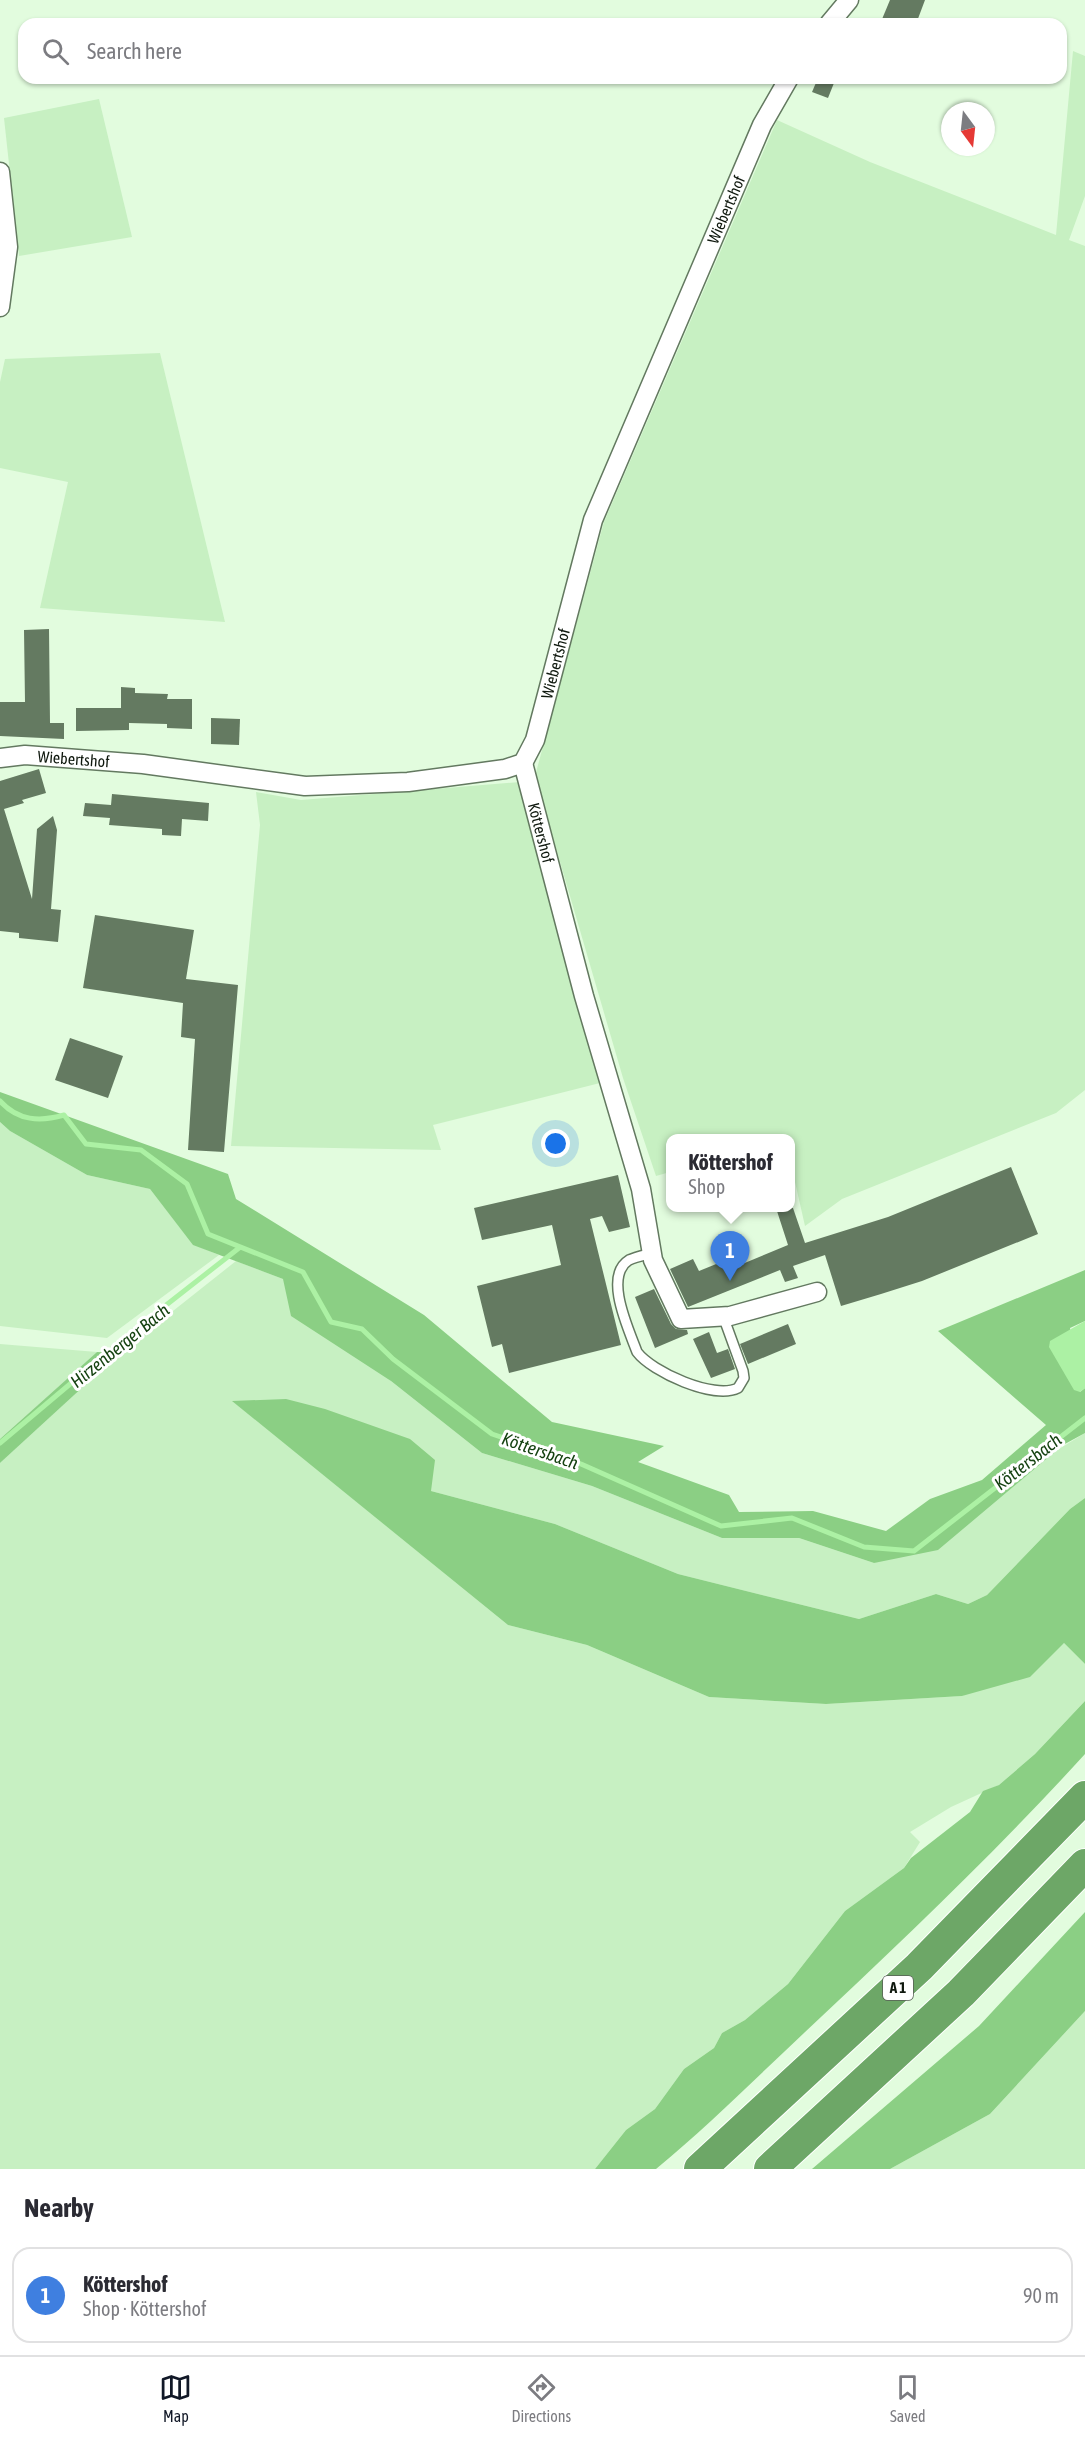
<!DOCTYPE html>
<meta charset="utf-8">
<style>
body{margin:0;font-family:"Asap Condensed",sans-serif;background:#f7f7f7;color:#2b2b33}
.compass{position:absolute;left:941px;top:102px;width:54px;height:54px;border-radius:50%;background:#fff;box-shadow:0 2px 4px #0004;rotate:165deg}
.you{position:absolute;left:556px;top:1144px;width:21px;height:21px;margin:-15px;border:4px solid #fff;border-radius:50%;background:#1a73e8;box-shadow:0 0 0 9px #1a73e833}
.badge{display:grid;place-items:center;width:39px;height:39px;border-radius:50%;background:#111827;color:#fff;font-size:20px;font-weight:700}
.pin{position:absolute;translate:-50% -50px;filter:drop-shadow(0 2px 3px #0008)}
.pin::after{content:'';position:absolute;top:32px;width:21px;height:18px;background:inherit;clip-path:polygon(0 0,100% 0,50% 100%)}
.popup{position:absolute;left:666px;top:1134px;width:129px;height:78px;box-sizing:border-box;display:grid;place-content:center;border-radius:12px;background:#fff;filter:drop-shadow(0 2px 4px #0005);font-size:20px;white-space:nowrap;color:#7c7c81}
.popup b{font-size:22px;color:#2b2b33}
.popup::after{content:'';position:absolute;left:50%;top:100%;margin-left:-12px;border:12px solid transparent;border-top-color:#fff}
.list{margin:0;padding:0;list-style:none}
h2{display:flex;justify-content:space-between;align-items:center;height:78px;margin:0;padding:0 24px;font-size:26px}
h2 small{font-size:20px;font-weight:400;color:#7c7c81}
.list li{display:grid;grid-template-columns:39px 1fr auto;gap:18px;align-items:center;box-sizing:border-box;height:96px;margin:0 12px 12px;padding:0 12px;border:2px solid #e1e1e2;border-radius:18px}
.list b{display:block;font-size:22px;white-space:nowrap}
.list p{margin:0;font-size:20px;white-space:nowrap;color:#7c7c81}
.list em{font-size:20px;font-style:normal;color:#7c7c81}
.icon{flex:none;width:33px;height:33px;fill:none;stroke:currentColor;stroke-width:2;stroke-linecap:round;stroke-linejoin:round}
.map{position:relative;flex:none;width:1085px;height:2169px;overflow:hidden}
.search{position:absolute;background:#fff;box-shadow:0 2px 4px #0004;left:18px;right:18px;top:18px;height:66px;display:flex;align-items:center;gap:15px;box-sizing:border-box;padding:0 21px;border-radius:18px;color:#7c7c81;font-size:22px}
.sheet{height:186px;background:#fff}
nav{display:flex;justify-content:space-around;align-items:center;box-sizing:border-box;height:84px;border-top:2px solid #e1e1e2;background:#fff;font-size:16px;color:#7c7c81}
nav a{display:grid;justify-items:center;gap:3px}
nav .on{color:#111827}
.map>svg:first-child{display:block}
.green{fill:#c7f0c2}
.forest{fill:#8bcf84}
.water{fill:#acf1a4}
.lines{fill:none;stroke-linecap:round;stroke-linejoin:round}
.stream{stroke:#acf1a4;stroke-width:5}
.building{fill:#647a61}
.lane-casing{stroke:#637960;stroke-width:12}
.street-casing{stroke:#637960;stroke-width:21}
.highway-casing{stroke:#fff;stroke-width:34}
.lane{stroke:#fff;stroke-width:9}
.street{stroke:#fff;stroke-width:18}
.highway{stroke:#6da767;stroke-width:32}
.labels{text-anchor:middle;stroke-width:6;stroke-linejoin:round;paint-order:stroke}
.shield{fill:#fff;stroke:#575d56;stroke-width:1.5}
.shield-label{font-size:15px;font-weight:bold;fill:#0f180e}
.street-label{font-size:16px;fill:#0f180e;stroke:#fff}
.water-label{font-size:18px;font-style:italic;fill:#154211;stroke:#fff}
</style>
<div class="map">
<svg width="1085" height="2169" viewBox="0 0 1085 2169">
<rect width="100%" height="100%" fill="#e2fcde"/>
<!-- green -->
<g class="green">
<polygon points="1073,51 1085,56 1085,196 1069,240 1085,246 1085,1090 1056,1113 842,1199 805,1226 790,1160 790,1138 670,1138 670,1172 656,1176 623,1078 535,776 604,522 777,120 870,162 1056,235"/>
<polygon points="99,99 132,237 19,256 4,118"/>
<polygon points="160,353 225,622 40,608 68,482 0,468 0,382 5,359"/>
<polygon points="520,782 600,1083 433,1125 441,1150 231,1146 260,825 256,792 301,800"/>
<polygon points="0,1122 10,1131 87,1175 150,1189 193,1244 219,1255 107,1338 0,1326"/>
<polygon points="236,1261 283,1279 391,1381 482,1453 592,1486 722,1538 799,1538 874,1563 1085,1433 1085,1498 1070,1509 987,1595 968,1604 936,1594 859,1619 678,1574 555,1524 431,1491 233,1401 508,1625 587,1645 709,1697 826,1704 962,1696 1064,1643 1085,1664 1085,1701 1035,1754 999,1785 951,1807 910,1832 920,1842 904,1868 845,1911 788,1984 745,2020 722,2033 714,2048 684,2069 655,2109 626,2130 595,2169 0,2169 0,1463 120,1353"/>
<polygon points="0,1344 97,1352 0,1439"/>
<polygon points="1085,2011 1085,2169 890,2169 990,2114"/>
</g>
<!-- forest -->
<g class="forest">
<polygon points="0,1092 228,1174 236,1199 424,1315 552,1422 664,1446 638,1462 729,1495 739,1512 813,1511 886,1531 930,1499 982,1480 1046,1425 938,1331 1085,1270 1085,1321 1070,1328 1080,1392 1085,1388 1085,1433 1063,1445 938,1550 874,1563 799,1538 722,1538 592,1486 482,1453 391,1381 291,1316 283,1279 193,1245 150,1189 87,1175 10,1131 0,1122"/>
<polygon points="97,1352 120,1353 0,1463 0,1439"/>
<polygon points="286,1399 325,1409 410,1439 435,1460 431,1491 555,1524 678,1574 859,1619 936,1594 968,1604 987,1595 1070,1509 1085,1498 1085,1664 1064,1643 1030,1677 962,1696 826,1704 709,1697 587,1645 508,1625 232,1401"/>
<path d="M1085 1701V1754C996 1852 900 1943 804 2033 755 2079 708 2126 656 2169H595L626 2130 655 2109 684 2069 714 2048 722 2033 745 2020 788 1984 845 1911 904 1868 911 1858 970 1812 983 1791 999 1785 1035 1754Z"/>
<polygon points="1085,1912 1085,2011 990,2114 890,2169 812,2169 979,2026"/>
</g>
<!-- water -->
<polygon class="water" points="1085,1321 1085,1388 1080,1392 1074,1390 1049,1347 1050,1341"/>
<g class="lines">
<!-- stream -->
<g class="stream">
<path d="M0 1101C18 1121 40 1122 64 1115L86 1144 141 1150 187 1184 208 1234 303 1272 331 1322 362 1329 393 1359 492 1434 581 1464 721 1526 792 1518 864 1547 914 1551 1085 1418"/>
<polyline points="0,1443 133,1331 239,1248"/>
</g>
</g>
<!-- building -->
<g class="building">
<polygon points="890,0 925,0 916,24 880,24"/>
<polygon points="818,78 836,78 828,98 812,92"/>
<polygon points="49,629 50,723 64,723 64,739 0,736 0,702 25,702 24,630"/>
<polygon points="121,687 135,688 135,693 168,694 167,699 192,699 192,729 167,728 167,724 129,723 129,730 76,731 76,708 121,708"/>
<polygon points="211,718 240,719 239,745 211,744"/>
<polygon points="39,769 46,793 22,800 24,803 4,809 32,899 37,829 53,816 57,830 51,909 61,910 58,942 19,938 19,933 0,931 0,781"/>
<polygon points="112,794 209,803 208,821 182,819 181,836 162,835 162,829 109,825 110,818 83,816 85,803 111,805"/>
<polygon points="95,915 194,930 186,979 238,985 224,1152 188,1150 195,1039 181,1037 183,1003 83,988"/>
<polygon points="70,1038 123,1056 108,1098 55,1080"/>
<polygon points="1011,1167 1038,1234 922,1281 881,1294 841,1306 825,1255 793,1266 798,1278 785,1282 780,1270 688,1307 670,1269 693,1259 699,1271 731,1258 735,1267 788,1245 776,1208 793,1208 805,1243 888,1217"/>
<polygon points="618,1175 630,1227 609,1232 602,1216 590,1219 621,1345 509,1373 502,1344 492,1347 477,1286 561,1265 552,1225 482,1240 474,1208"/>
<polygon points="654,1289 671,1324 676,1329 687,1330 688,1334 655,1348 635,1297"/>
<polygon points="788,1324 796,1344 748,1364 740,1344"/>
<polygon points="709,1332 717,1353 728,1349 735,1369 711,1378 693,1339"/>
</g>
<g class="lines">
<defs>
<path id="lane" d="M652 1253C645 1255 636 1257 629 1260 603 1276 629 1330 637 1352 652 1372 714 1400 738 1388L744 1378 743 1371 723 1316"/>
<g id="street">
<polyline points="829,24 849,0"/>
<polyline points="0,172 8,247 0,307"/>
<path id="s1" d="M0 758 25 755 143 764 305 786 408 782 505 769 523 763 535 740 593 520 762 125 789 78"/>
<path id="s2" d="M523 763 584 996 641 1189 653 1260 681 1319 730 1316 817 1292"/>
</g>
<g id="highway">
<polyline points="700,2169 919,1967 1085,1797"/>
<polyline points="770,2169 961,1993 1085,1865"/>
</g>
</defs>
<!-- lane casing -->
<use href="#lane" class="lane-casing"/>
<!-- street casing -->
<use href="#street" class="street-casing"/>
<!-- highway casing -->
<use href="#highway" class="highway-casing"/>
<!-- lane -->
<use href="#lane" class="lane"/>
<!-- street -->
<use href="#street" class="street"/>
<!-- highway -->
<use href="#highway" class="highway"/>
</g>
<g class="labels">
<!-- shield labels -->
<rect class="shield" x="883" y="1976" width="30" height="24" rx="4.5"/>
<g class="shield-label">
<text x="898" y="1993">A 1</text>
</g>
<!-- street labels -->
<g class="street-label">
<text dy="6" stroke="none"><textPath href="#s1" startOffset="1118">Wiebertshof</textPath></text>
<text dy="6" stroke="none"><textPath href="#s1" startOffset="632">Wiebertshof</textPath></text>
<text dy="6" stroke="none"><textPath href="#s1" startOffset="74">Wiebertshof</textPath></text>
<text dy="6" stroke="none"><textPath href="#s2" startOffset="72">Köttershof</textPath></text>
</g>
<!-- water labels -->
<g class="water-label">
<text transform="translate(120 1346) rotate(-39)" y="6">Hirzenberger Bach</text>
<text transform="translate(540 1451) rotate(19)" y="6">Köttersbach</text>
<text transform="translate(1028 1462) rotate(-38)" y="6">Köttersbach</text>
</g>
</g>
</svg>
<svg class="compass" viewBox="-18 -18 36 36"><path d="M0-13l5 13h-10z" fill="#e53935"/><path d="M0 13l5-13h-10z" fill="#7c7c81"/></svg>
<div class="you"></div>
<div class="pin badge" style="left:730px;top:1281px;background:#3f7fe0">1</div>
<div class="popup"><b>Köttershof</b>Shop</div>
<div class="search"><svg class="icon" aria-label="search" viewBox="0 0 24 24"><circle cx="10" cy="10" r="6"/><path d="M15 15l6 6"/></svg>Search here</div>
</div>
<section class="sheet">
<h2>Nearby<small></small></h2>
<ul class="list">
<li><span class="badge" style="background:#3f7fe0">1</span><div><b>Köttershof</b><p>Shop · Köttershof</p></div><em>90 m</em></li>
</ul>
</section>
<nav>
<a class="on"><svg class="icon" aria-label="map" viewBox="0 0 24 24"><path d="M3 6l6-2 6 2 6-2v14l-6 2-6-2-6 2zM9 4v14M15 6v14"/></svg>Map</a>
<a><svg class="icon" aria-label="directions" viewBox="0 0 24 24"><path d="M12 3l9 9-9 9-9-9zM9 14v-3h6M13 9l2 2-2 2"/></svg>Directions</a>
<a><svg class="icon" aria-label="saved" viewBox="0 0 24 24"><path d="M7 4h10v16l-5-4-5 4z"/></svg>Saved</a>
</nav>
